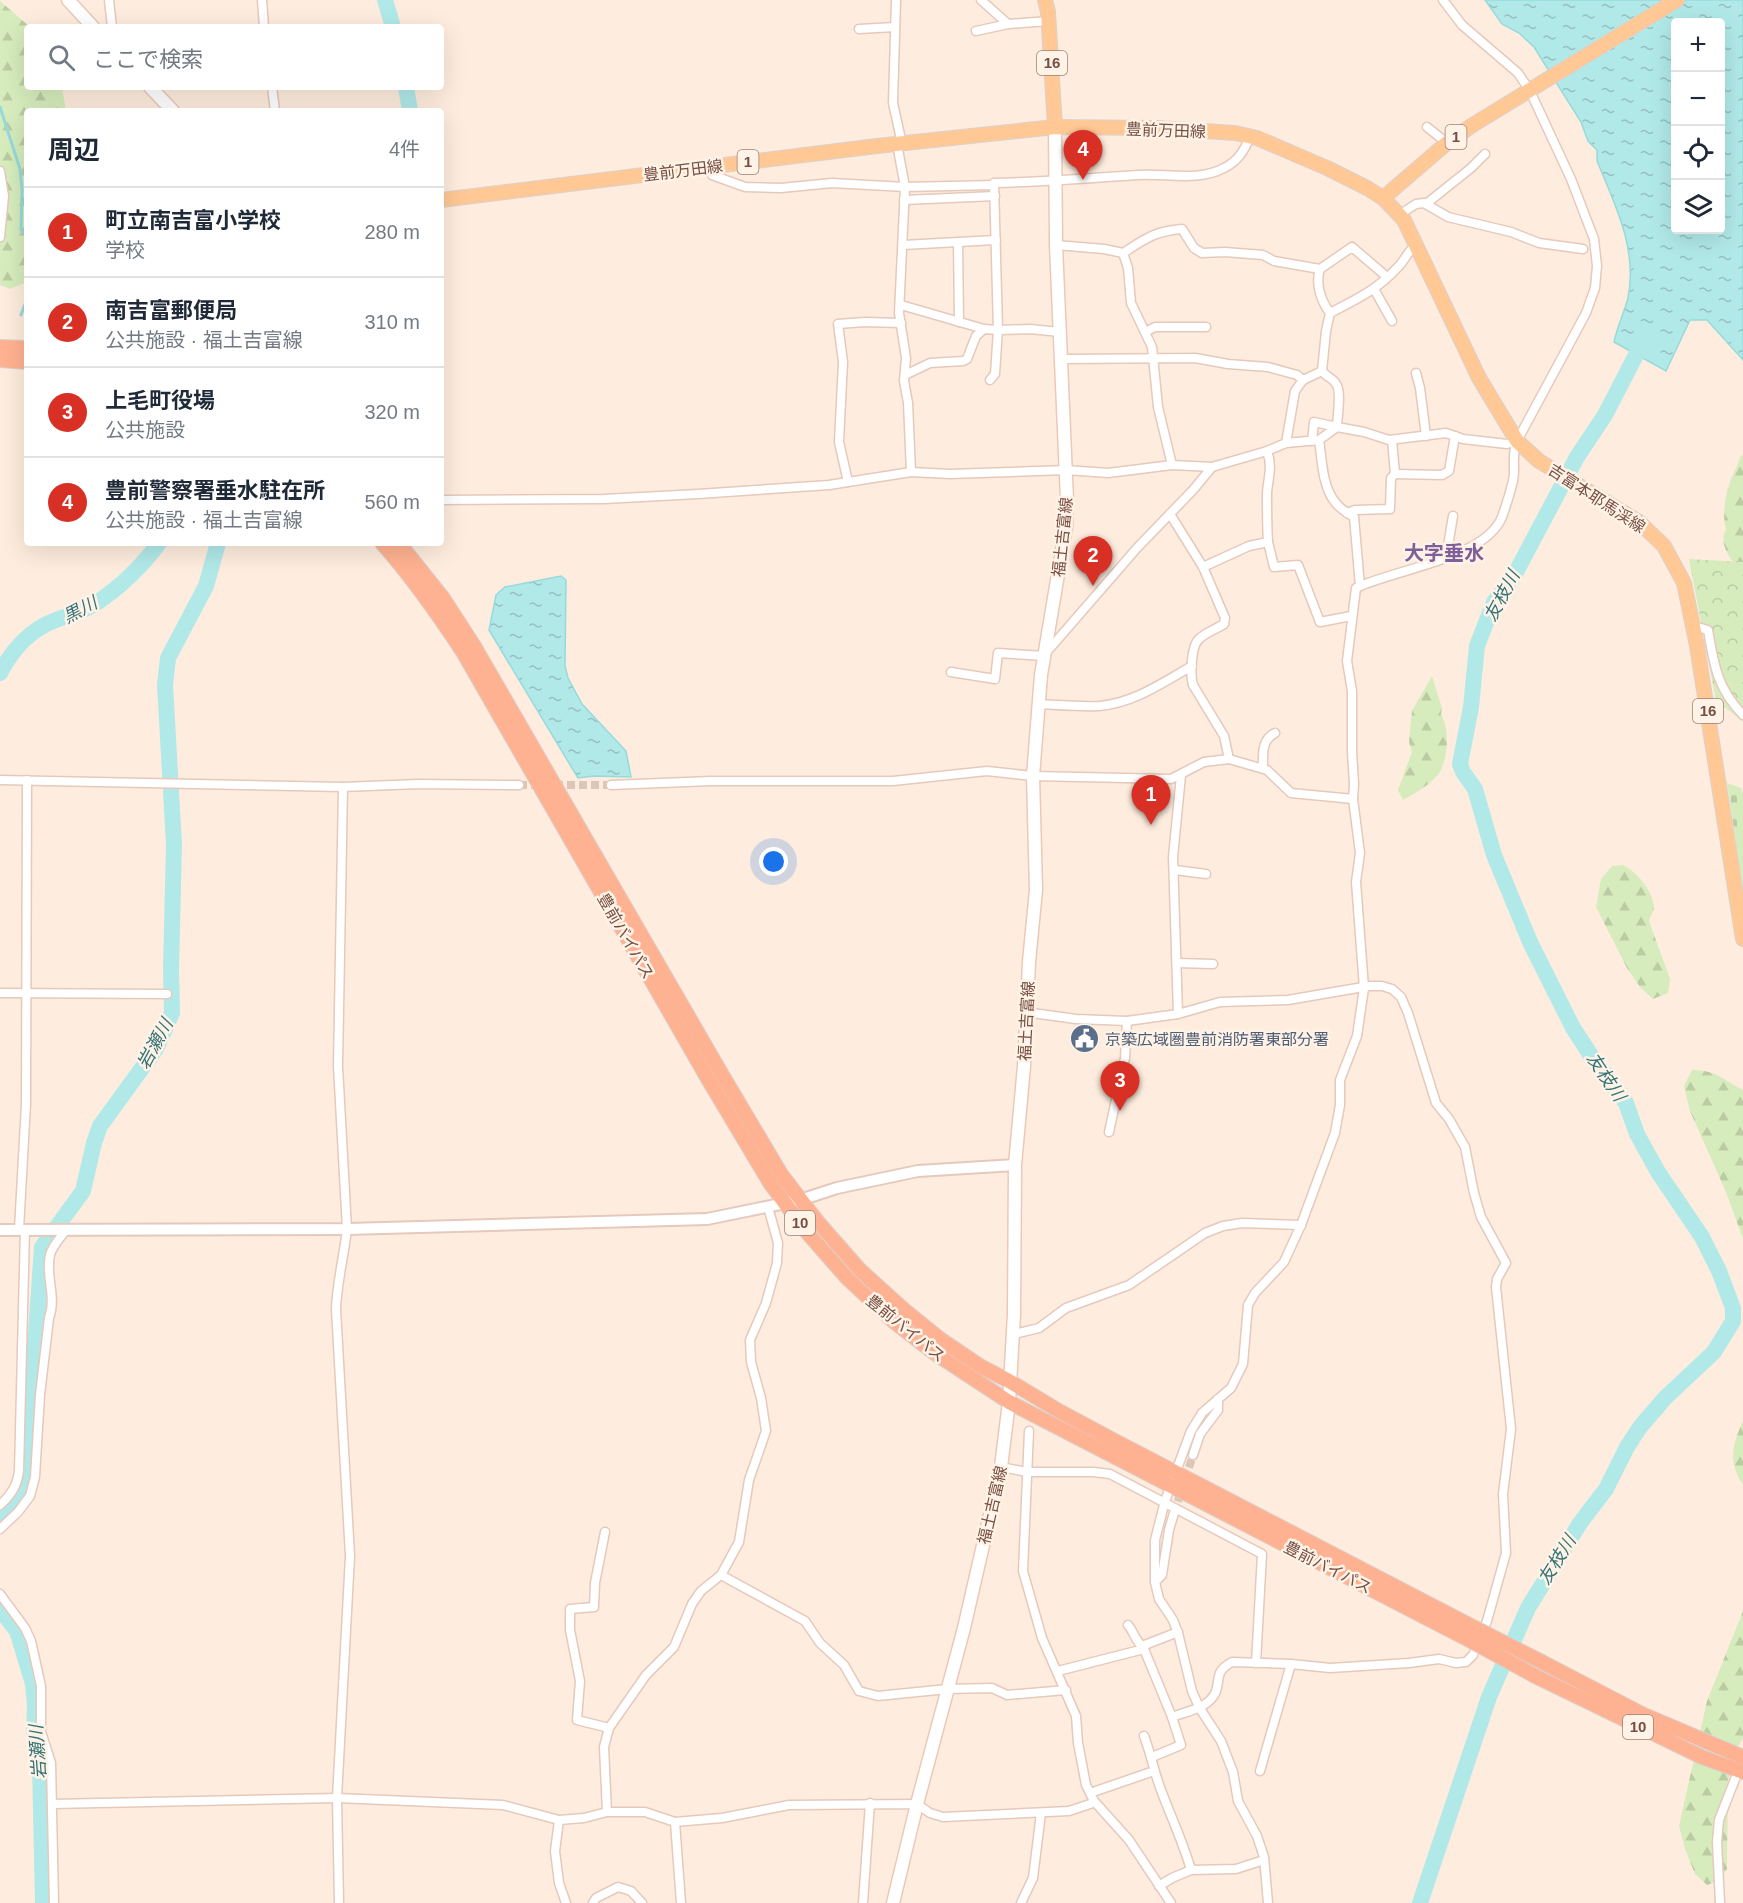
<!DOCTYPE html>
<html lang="ja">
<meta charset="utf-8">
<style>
body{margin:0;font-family:Arial,"Noto Sans JP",sans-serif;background:#f6f6f7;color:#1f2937}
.controls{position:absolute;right:18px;top:18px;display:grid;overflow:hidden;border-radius:6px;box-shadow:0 6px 24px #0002}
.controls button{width:54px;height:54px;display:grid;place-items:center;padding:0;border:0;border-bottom:2px solid #e0e1e3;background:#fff;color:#1f2937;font:30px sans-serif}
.you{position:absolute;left:774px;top:862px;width:21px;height:21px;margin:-15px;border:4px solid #fff;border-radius:50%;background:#1a73e8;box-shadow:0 0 0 9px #1a73e833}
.badge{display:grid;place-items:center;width:39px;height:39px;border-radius:50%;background:#d93025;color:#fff;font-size:20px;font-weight:700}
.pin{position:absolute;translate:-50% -50px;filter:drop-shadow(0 2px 3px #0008)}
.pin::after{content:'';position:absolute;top:32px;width:21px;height:18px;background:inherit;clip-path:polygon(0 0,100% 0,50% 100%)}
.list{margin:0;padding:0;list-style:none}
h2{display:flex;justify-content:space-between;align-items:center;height:78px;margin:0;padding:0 24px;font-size:26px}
h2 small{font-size:20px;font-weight:400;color:#747a83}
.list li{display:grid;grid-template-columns:39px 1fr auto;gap:18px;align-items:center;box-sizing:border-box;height:90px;padding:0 24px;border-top:2px solid #e0e1e3}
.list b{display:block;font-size:22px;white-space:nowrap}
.list p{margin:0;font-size:20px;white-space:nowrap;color:#747a83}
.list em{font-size:20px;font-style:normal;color:#747a83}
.icon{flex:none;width:33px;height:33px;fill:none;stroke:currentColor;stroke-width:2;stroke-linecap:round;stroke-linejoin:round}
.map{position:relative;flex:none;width:1743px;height:1903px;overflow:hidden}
.search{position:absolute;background:#fff;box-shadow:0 6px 24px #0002;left:24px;top:24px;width:420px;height:66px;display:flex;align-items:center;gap:15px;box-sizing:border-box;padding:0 21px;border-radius:6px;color:#747a83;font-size:22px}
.panel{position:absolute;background:#fff;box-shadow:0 6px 24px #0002;left:24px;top:108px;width:420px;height:438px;border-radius:6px}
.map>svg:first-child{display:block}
.forest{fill:url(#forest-firs)}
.cemetery{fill:url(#cemetery-stones)}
.park{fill:url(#park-crowns)}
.water{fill:url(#water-ripples);stroke:#96dadb;stroke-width:1.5;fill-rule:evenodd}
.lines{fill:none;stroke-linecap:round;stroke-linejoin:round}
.stream{stroke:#96dadb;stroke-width:3}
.river{stroke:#b1e9e9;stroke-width:16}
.minor-tunnel{stroke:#dcc6b8;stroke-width:8;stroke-dasharray:8 4;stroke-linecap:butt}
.minor-casing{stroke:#e5c9bc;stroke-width:11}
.tertiary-casing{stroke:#e5c9bc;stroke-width:14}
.secondary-casing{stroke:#eac9b9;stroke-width:15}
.primary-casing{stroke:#dbd1ce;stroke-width:16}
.trunk-casing{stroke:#dbd1ce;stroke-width:16}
.minor{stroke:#fff;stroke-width:8}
.tertiary{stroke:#fff;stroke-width:10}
.secondary{stroke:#fff;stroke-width:12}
.primary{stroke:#ffc894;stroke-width:14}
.trunk{stroke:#ffb291;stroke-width:14}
.trunk-bridge-casing{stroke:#dbd1ce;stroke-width:16;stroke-linecap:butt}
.trunk-bridge{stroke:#ffb291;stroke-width:14}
.labels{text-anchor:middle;stroke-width:5;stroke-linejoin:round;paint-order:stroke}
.shield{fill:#fff2e6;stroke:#9f8075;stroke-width:1.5}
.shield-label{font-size:15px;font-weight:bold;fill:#764f44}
.street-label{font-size:16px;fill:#764f44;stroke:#fff2e6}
.service-label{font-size:16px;fill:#4e5e75;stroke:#fff2e6;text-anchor:start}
.water-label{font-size:18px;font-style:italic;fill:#357476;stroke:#fff2e6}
.quarter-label{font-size:20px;font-weight:bold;fill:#7e5f9a;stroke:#fff2e6}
</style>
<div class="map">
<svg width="1743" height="1903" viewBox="0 0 1743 1903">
<defs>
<pattern id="forest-firs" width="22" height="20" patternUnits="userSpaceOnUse" patternTransform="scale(1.5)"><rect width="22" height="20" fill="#d6ecbc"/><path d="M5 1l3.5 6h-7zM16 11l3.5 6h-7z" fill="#bbcca3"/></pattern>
<pattern id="cemetery-stones" width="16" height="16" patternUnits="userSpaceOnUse" patternTransform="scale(1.5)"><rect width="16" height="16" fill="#d6ecbc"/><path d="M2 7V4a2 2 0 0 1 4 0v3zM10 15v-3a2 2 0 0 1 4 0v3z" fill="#bbcca3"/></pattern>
<pattern id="park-crowns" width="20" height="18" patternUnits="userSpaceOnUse" patternTransform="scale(1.5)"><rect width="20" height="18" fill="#d6ecbc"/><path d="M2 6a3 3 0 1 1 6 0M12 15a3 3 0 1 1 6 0" fill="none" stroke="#bbcca3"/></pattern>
<pattern id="water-ripples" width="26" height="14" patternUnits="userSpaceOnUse" patternTransform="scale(1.5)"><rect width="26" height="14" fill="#b1e9e9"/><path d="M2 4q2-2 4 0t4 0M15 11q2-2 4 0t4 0" fill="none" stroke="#95bfbe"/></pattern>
</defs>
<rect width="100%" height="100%" fill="#feedde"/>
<!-- forest -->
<g class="forest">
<polygon points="0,1 30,27 27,27 27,87 62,87 66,111 27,111 27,282 10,289 0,285"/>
<path d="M1743 455V573C1733 564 1717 543 1726 530 1722 514 1725 495 1731 479 1734 471 1738 466 1740 457Z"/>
<path d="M1432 676 1442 708 1441 715C1451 730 1448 766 1435 778 1426 787 1414 794 1403 800L1398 790 1412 752 1409 742 1412 711Z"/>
<path d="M1623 865C1637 872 1653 891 1654 907 1654 911 1650 917 1649 921L1670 979 1668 993 1653 999 1640 987 1627 968 1596 907 1601 879 1612 866Z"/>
<path d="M1692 1070C1716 1070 1724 1080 1743 1090V1239L1726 1192 1690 1111 1684 1086Z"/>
<path d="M1743 1421V1485C1728 1462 1732 1445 1743 1421Z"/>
<polygon points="1743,1611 1743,1738 1733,1756 1728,1782 1727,1869 1719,1881 1707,1885 1695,1874 1685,1849 1679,1826 1707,1701"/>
</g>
<!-- cemetery -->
<polygon class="cemetery" points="1727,783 1741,788 1743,793 1743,888"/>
<!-- park -->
<polygon class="park" points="1689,559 1743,562 1743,722 1726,708 1717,706"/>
<!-- water -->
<g class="water">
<path d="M1485 0H1743V360L1707 320H1690L1666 371 1614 342C1617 327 1624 313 1628 298 1638 250 1615 204 1597 161V150L1588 141 1581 122 1534 47 1519 33 1502 24ZM1676 22H1720V230H1676Z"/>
<polygon points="561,576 566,580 565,666 568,678 582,704 626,751 631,777 594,776 578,778 489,630 496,595 505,587"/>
</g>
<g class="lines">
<!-- stream -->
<g class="stream">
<polyline points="0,107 20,169 22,190 21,230 27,237"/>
<polyline points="21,315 27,299"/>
</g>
<!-- river -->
<g class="river">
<polyline points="385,0 393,27"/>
<polyline points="406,87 410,111"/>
<path d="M0 673C12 650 31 629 56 620 69 615 82 612 95 604 119 588 142 566 159 543"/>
<polyline points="0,1520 19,1496 27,1480 28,1449 42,1247 83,1191 94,1143 100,1126 156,1049 172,1013 171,969 174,844 165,685 168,658 206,586 218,543"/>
<polyline points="0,1609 17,1631 33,1684 35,1706 34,1731 40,1766 43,1903"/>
<polyline points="1420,1903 1489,1697 1528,1608 1580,1523 1606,1489 1627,1447 1640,1427 1665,1398 1714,1352 1733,1321 1733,1308 1719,1271 1702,1237 1658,1172 1637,1134 1626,1103 1606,1078 1607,1076 1596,1063 1573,1028 1530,942 1494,855 1475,789 1463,772 1460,764 1471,707 1477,646 1494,602 1515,574 1577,457 1605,415 1637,353 1648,336"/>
</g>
<!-- minor-tunnel -->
<g class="minor-tunnel">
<polyline points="519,785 611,785"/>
<polyline points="1174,1513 1193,1455"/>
</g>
<defs>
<g id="minor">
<polyline points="109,0 112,27"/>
<polyline points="262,0 264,27"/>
<polyline points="896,0 893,103 902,144"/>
<polyline points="981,0 1008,24 1049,21"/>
<polyline points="859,29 895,27"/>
<polyline points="976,31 1008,24"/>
<polyline points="272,87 275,111"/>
<polyline points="1427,127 1447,143"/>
<polyline points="897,144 905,187 899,313 906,358 904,381 908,403 911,472"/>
<polyline points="710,168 712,175 745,187 781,188 832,183 905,187 994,185"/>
<polyline points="0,171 4,196 0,237"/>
<polyline points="904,200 995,196"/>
<polyline points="1426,204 1471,168 1485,154"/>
<polyline points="1399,215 1416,204 1424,203 1448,217 1511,232 1539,243 1583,249"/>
<polyline points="958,242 959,322"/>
<polyline points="903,245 996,240"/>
<path d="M1056 245 1104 249 1123 253C1145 239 1155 231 1182 229L1194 248 1202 253 1225 252 1263 255 1274 261 1320 269 1352 247 1387 277"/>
<polyline points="1123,253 1128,268 1131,303 1152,347 1158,407 1172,465"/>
<path d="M1320 269C1315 284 1321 301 1330 313"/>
<polyline points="1374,289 1392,321"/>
<polyline points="901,305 984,329 998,330 1030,329 1060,332"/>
<polyline points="1145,332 1155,327 1206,327"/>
<polyline points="1061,359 1195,358 1228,364 1268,367 1297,375 1303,380"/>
<polyline points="1416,373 1420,388 1426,436"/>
<polyline points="905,375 930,363 963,361 967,359 976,336 984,329"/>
<path d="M990 380 995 374 998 330 994 183C1042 182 1090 178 1137 175 1166 173 1198 182 1224 168 1238 161 1244 151 1250 137"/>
<path d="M1319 440C1322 459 1322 486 1335 502 1340 509 1347 513 1354 517L1360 586"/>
<path d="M1312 441 1314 422 1337 427C1337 418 1342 391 1336 384 1333 378 1326 377 1322 371"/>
<path d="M1286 443 1295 391 1303 380 1322 371 1326 331 1330 313C1357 299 1377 290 1398 267 1405 260 1408 251 1416 245"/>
<polyline points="1395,474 1442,475 1449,471 1455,436"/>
<polyline points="848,482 839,442 843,362 838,324 865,322 901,323"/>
<polyline points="441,500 604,499 698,494 829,485 911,472 950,474 1066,470 1108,473 1172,465 1212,467 1267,451 1286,443 1319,440 1337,427 1364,432 1389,440 1446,433 1463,439 1507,444 1517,441"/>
<polyline points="1347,513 1355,510 1390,509 1391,478 1395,474 1392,440"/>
<path d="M1170 514 1203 567 1225 618 1224 624C1216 629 1205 633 1199 639 1191 646 1190 675 1193 685L1224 736 1229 759"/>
<polyline points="1268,542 1274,567 1298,565 1320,622 1351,616"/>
<polyline points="1446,558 1453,516"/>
<path d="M1203 567 1249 546 1268 542C1267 526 1267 509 1267 493 1268 478 1273 467 1267 451"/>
<path d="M1694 626 1708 630C1714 665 1717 688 1743 715"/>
<polyline points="1045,654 1137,548 1193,490 1212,467"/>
<polyline points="951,672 995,679 998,653 1045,656"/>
<path d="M1039 704C1058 705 1079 707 1099 706 1134 703 1162 683 1192 666"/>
<path d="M1263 768C1263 755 1261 740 1275 733"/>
<polyline points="0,780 343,787 418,784 519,785"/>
<polyline points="611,785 711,781 893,781 987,771 1033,776 1171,779 1204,762 1229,759 1267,770 1291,793 1353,799"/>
<polyline points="1175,870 1206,874"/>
<polyline points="1177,963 1213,964"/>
<polyline points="0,993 167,994"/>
<polyline points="1025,1012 1076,1019 1127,1021 1178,1014 1220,1002 1288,1000 1369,986 1382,986 1392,989 1401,997 1408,1013 1436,1103 1449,1119 1465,1147 1474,1193 1481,1217 1506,1263 1497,1279 1496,1287 1511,1429 1503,1494 1506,1553 1487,1621 1473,1655 1466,1662 1456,1663 1439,1659 1409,1663 1330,1668 1291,1664 1260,1771"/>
<polyline points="1178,1014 1173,857 1181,775"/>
<polyline points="1109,1132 1125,1058 1127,1021"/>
<polyline points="19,1229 26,1104 27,780"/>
<polyline points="1014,1334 1039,1328 1066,1308 1129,1285 1205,1233 1223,1226 1242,1223 1301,1225"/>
<polyline points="1029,1431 1023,1571 1042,1638 1076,1716 1078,1743 1086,1785 1094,1801 1129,1840 1171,1903"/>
<polyline points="1193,1455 1200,1434 1218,1410 1218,1399"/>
<polyline points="1001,1467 1027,1472 1093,1472 1110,1474 1262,1554 1256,1663"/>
<path d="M0 1505C11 1495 17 1486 19 1471L25 1229"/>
<path d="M0 1529 18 1512 30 1496 35 1477 40 1395 49 1318C57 1297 45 1276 50 1255 52 1246 61 1237 66 1230"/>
<polyline points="605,1532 595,1583 594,1607 570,1609 570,1630 580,1681 577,1720 609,1728"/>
<polyline points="721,1575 805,1621 820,1643 844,1665 859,1691 878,1696 947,1689 992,1688 1007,1695 1066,1690"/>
<polyline points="1155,1582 1162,1575 1169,1530 1174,1513"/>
<polyline points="0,1594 25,1628 31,1641 41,1686 41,1732 51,1763 54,1903"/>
<path d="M1128 1625C1134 1632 1135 1640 1142 1646"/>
<polyline points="1144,1649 1142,1646 1178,1632"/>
<polyline points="1058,1671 1144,1649 1172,1717"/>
<path d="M1144 1736C1151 1754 1154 1772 1161 1790 1171 1817 1183 1842 1191 1870"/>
<path d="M1152 1757 1181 1745 1172 1717C1185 1712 1203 1709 1212 1698 1224 1684 1210 1674 1232 1662L1291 1664"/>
<polyline points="1090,1793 1154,1771"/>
<polyline points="52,1804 337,1798 503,1805 559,1820 584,1818 607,1812 645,1812 675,1822 722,1818 789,1805 917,1804 930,1813 943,1817 1069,1811 1090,1804"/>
<polyline points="607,1812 604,1747 609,1728 646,1675 674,1647 692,1604 701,1591 721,1575 739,1542 749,1480 766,1431 761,1398 751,1362 750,1340 766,1303 777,1263 778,1243 768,1207"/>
<polyline points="559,1820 555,1851 559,1883 566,1903"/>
<polyline points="675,1822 681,1903"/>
<polyline points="1159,1886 1172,1878 1191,1870 1236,1869 1264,1860"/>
<path d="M339 1903 337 1798 350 1556 336 1309C337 1282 344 1256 347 1229L338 1066 343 787"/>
<polyline points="593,1903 596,1898 618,1887 631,1891 642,1903"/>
<polyline points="863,1903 870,1803"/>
<polyline points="1021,1903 1033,1878 1041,1813"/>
<path d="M1268 1903 1264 1857 1257 1836 1238 1801 1233 1772 1221 1741 1199 1707 1192 1691 1178 1633 1173 1620 1159 1599 1155 1582V1540L1165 1501 1191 1431 1202 1413 1231 1388 1243 1364 1248 1305 1255 1293 1284 1262 1301 1225 1335 1133 1340 1105V1080L1357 1036 1364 988 1356 882 1360 853 1353 799 1354 784 1352 752V691L1347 661 1356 588C1395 569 1485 559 1502 517 1506 506 1510 493 1513 481 1516 467 1511 456 1517 441L1586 313 1595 288 1597 266 1594 239 1571 179 1530 91 1518 73 1462 25 1443 0"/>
<polyline points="1720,1903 1717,1842 1719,1820 1739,1769"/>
</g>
<polyline id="tertiary" points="0,1230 347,1229 707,1219 800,1200 837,1188 918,1171 1015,1165"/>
<g id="secondary">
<polyline points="68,0 93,27"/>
<polyline points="150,87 173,111"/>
<polyline points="893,1903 917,1804 964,1628 1001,1467 1009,1402 1014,1314 1015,1165 1024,1066 1029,962 1036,890 1033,776 1041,675 1066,527 1067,500 1056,245 1055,127"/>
</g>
<g id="primary">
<polyline points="1045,0 1048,12 1055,127"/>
<polyline points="1383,198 1447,143 1471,126 1677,0"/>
<polyline points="441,200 877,146 1055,127 1156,128 1235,133 1257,138 1327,168 1367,188 1383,198 1404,220 1479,378 1517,441 1539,461 1639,522 1664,546 1684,583 1697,646 1743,939"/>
</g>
<g id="trunk">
<polyline points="0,347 27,348"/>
<polyline points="0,360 27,362"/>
<path d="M382 543C413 578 438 614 463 652L708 1079 770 1183 805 1230 847 1278 893 1321 933 1352 1009 1402 1473 1642"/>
<polyline points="399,543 443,598 474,646 721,1073 781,1174 817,1221 860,1270 903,1309 940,1339 980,1366 1009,1381 1059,1411 1113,1440 1479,1630"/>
<polyline points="1542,1662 1642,1714 1743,1757"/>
<polyline points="1535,1676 1702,1757 1743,1772"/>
</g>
</defs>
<!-- minor casing -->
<use href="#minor" class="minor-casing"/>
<!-- tertiary casing -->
<use href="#tertiary" class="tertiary-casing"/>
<!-- secondary casing -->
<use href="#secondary" class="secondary-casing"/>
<!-- primary casing -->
<use href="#primary" class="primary-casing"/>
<!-- trunk casing -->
<use href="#trunk" class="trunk-casing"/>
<!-- minor -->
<use href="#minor" class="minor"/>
<!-- tertiary -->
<use href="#tertiary" class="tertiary"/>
<!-- secondary -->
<use href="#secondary" class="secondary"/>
<!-- primary -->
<use href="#primary" class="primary"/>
<!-- trunk -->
<use href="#trunk" class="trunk"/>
<defs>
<g id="trunk-bridge">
<polyline points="1479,1630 1542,1662"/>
<polyline points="1473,1642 1535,1676"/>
</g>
</defs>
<!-- trunk-bridge casing -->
<use href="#trunk-bridge" class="trunk-bridge-casing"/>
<!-- trunk-bridge -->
<use href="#trunk-bridge" class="trunk-bridge"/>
</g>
<!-- icons -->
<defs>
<symbol id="civic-disc" viewBox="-11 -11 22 22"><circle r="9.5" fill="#5c6f8a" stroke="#fff2e6"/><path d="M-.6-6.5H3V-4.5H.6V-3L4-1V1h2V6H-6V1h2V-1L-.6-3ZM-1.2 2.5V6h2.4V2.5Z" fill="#fff"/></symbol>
</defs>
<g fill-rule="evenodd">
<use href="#civic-disc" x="1068" y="1022" width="33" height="33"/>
</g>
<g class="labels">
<!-- shield labels -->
<g class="shield">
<rect x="1037" y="51" width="30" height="24" rx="4.5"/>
<rect x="1445.5" y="125" width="21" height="24" rx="4.5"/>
<rect x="737.5" y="150" width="21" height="24" rx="4.5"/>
<rect x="1693" y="699" width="30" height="24" rx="4.5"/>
<rect x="785" y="1211" width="30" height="24" rx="4.5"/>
<rect x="1623" y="1715" width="30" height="24" rx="4.5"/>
</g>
<g class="shield-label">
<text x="1052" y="68">16</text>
<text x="1456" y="142">1</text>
<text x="748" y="167">1</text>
<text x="1708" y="716">16</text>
<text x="800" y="1228">10</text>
<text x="1638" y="1732">10</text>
</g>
<!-- street labels -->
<g class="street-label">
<text transform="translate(1166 130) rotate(2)" y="6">豊前万田線</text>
<text transform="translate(683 170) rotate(-7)" y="6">豊前万田線</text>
<text transform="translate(1597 498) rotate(33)" y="6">吉富本耶馬渓線</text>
<text transform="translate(1062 537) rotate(-84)" y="6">福土吉富線</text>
<text transform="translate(626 936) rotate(60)" y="6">豊前バイパス</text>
<text transform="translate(1026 1021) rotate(-87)" y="6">福土吉富線</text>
<text transform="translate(906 1328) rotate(39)" y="6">豊前バイパス</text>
<text transform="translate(992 1505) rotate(-77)" y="6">福土吉富線</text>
<text transform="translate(1328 1567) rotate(27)" y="6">豊前バイパス</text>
</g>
<!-- service labels -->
<g class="service-label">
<text x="1105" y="1045">京築広域圏豊前消防署東部分署</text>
</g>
<!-- water labels -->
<g class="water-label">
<text transform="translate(1502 596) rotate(-62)" y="6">友枝川</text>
<text transform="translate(80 610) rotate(-28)" y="6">黒川</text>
<text transform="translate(155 1044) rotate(-61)" y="6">岩瀬川</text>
<text transform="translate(1606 1077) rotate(56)" y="6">友枝川</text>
<text transform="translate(1557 1560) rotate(-58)" y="6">友枝川</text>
<text transform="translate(38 1752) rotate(-94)" y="6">岩瀬川</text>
</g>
<!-- quarter labels -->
<g class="quarter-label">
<text x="1444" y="560">大字垂水</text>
</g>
</g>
</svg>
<div class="controls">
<button>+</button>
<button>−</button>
<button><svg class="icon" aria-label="locate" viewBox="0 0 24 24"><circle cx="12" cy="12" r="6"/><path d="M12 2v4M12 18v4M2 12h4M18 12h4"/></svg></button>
<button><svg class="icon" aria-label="layers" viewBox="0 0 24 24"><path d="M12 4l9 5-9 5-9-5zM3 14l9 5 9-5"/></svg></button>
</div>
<div class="you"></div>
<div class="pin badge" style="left:1151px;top:825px">1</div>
<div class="pin badge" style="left:1093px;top:586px">2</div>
<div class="pin badge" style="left:1120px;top:1111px">3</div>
<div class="pin badge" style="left:1083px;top:180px">4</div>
<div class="search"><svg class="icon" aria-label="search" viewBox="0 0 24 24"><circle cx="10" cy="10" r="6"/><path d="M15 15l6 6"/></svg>ここで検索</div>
<section class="panel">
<h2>周辺<small>4件</small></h2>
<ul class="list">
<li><span class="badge">1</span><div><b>町立南吉富小学校</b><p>学校</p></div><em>280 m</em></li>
<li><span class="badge">2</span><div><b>南吉富郵便局</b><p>公共施設 · 福土吉富線</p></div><em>310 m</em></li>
<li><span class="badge">3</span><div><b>上毛町役場</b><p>公共施設</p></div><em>320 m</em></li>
<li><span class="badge">4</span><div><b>豊前警察署垂水駐在所</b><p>公共施設 · 福土吉富線</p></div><em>560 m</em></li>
</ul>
</section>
</div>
